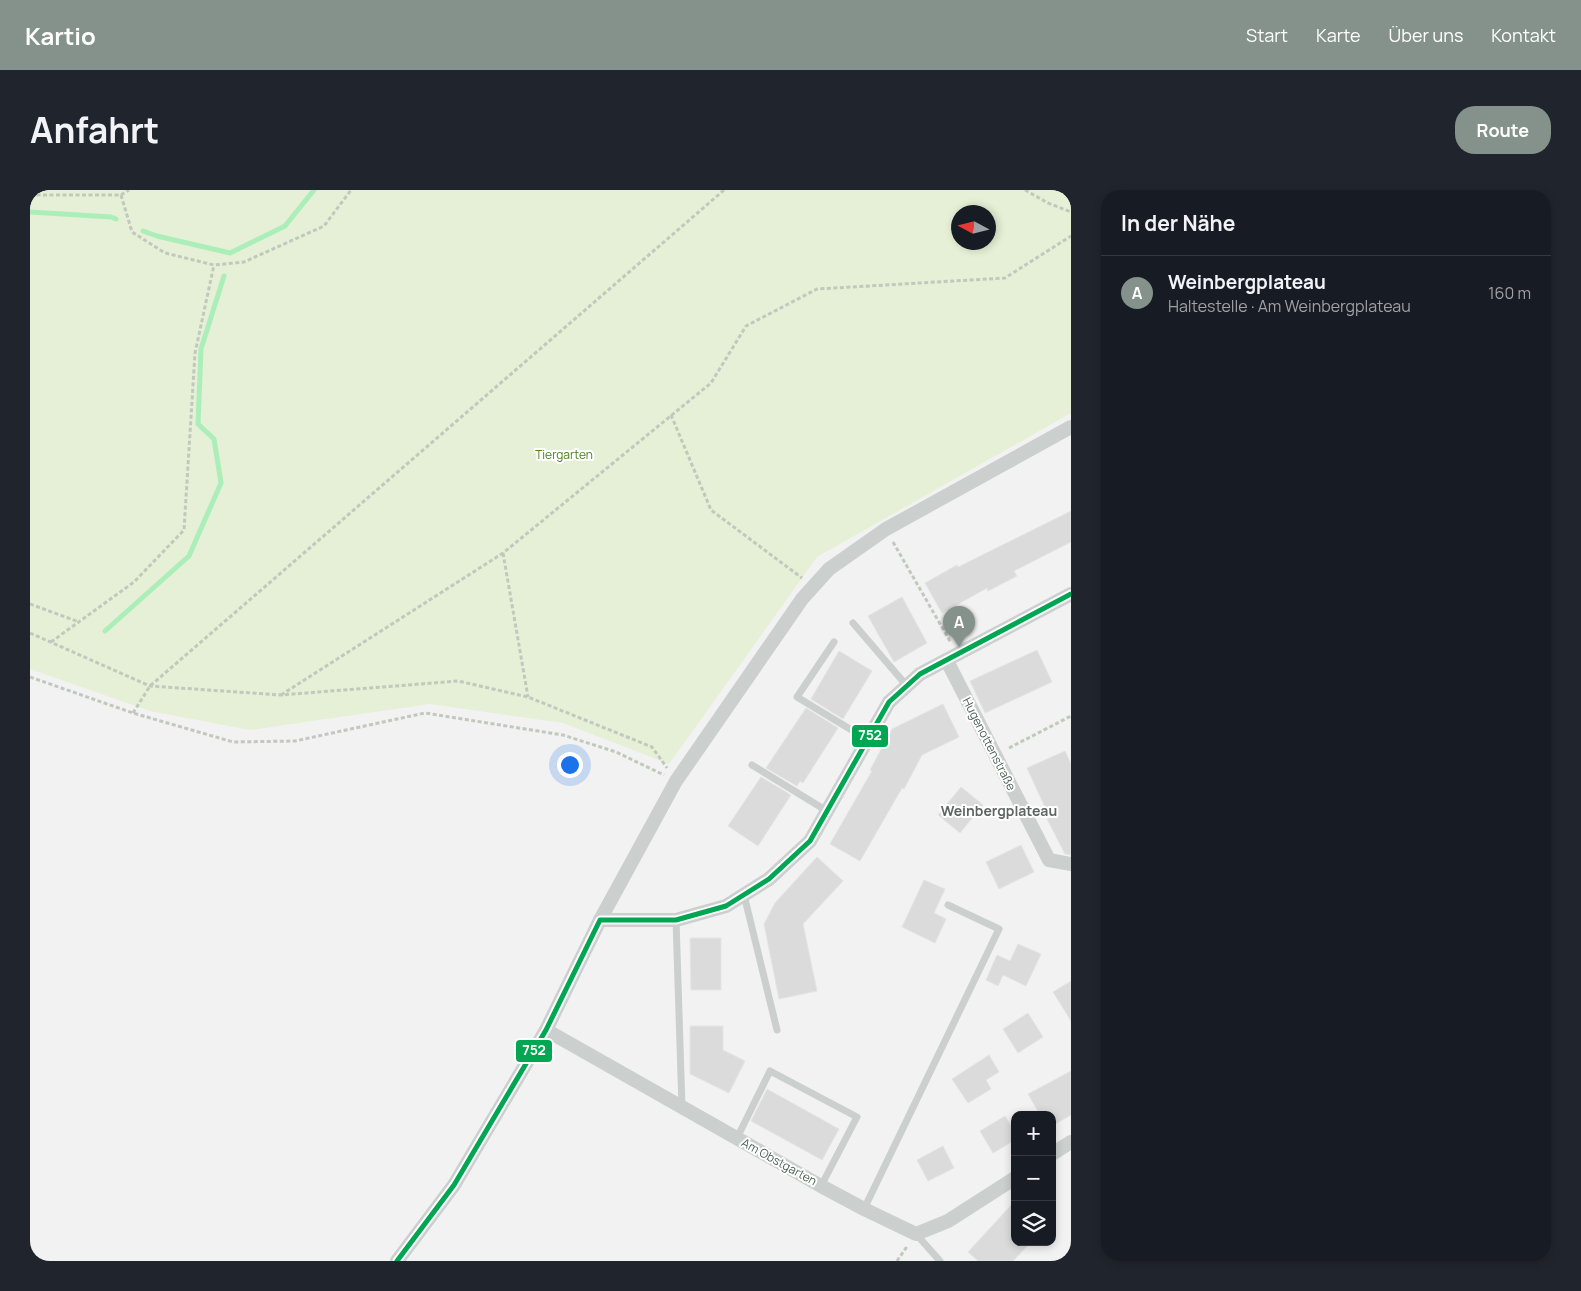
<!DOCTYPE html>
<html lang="de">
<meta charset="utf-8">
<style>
body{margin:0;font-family:Manrope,sans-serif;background:#20242c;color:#f1f3f6}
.controls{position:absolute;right:15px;bottom:15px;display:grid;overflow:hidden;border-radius:10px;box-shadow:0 2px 8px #0003}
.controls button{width:45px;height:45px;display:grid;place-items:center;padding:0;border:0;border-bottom:1px solid #363941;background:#171b24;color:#f1f3f6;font:25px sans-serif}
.compass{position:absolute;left:921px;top:15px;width:45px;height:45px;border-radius:50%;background:#171b24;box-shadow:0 2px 8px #0003;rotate:277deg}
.you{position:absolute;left:539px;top:574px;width:18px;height:18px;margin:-12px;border:4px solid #fff;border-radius:50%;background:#1a73e8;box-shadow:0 0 0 8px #1a73e833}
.badge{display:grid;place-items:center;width:32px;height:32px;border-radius:50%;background:#84928b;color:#fff;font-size:16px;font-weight:700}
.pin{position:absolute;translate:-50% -41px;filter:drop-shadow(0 1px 2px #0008)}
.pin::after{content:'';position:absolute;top:26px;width:18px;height:15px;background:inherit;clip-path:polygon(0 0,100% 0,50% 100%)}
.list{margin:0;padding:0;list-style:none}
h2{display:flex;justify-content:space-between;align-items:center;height:65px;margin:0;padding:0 20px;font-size:21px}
h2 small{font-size:16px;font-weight:400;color:#9ea1a6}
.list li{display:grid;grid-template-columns:32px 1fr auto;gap:15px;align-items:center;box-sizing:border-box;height:75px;padding:0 20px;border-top:1px solid #363941}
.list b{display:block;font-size:19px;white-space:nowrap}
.list p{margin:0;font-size:16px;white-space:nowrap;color:#9ea1a6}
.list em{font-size:16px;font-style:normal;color:#9ea1a6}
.icon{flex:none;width:28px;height:28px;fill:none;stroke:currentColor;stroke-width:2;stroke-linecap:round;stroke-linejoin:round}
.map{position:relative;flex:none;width:1041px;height:1071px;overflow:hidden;border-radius:20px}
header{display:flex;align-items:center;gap:30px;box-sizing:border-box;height:70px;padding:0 25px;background:#84928b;color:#fff}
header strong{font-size:24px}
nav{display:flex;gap:28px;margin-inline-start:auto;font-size:18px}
.intro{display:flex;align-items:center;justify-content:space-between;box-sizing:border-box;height:120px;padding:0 30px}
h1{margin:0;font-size:35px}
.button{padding:12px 22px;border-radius:20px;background:#84928b;color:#fff;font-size:18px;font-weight:700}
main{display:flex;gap:30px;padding:0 30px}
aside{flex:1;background:#171b24;border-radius:20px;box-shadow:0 2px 8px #0003}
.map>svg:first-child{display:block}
.green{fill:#e6f0d6;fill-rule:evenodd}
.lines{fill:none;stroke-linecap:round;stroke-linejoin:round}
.stream{stroke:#aceeba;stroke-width:5}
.building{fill:#dadbda;stroke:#e3e5e4}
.path{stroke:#c1c8bd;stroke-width:3;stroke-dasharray:4 2.5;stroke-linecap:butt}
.lane{stroke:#cbcfcd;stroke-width:7}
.street{stroke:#cbcfcd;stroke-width:14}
.bus-1-casing{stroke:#fff;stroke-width:9}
.bus-1{stroke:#00a651;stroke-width:5}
.labels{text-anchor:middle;stroke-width:4;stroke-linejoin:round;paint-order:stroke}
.park-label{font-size:12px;fill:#4b8018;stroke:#fff}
.street-label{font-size:12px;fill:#485e53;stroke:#fff}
.neighbourhood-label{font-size:14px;font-weight:bold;fill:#5d6562;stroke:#fff}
.line-badge{stroke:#fff;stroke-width:2}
.badge-label{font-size:14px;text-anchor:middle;font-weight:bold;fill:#fff}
</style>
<header>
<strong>Kartio</strong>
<nav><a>Start</a><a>Karte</a><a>Über uns</a><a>Kontakt</a></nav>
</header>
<div class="intro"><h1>Anfahrt</h1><a class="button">Route</a></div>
<main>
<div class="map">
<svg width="1041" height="1071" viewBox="0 0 1041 1071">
<rect width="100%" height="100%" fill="#f2f2f2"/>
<!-- green -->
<path class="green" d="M0 0H1041V223L787 367 639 574 533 533 400 514 220 540 120 521 0 479ZM928 22H958V52H928Z"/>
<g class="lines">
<!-- stream -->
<g class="stream">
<polyline points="0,22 81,27 86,29"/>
<polyline points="113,41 127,46 200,63 255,36 284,0"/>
<polyline points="75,441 159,366 191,293 184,249 168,234 171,159 194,86"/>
</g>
</g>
<!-- building -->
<g class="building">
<polygon points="1041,321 1041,352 984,381 987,386 958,401 957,398 912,423 895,393 927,375 928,377"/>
<polygon points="872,407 897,453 864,472 838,426"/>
<polygon points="1007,460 1022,492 955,523 940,491"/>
<polygon points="809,461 842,481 813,529 781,509"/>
<polygon points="913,514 929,547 892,565 874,599 872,598 830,671 800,654 842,581 840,580 862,539"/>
<polygon points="776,518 808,538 773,593 770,591 767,596 736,578"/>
<polygon points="1035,561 1041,574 1041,665 1035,664 1017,629 1020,628 997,578"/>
<polygon points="731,587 761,605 728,656 698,636"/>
<polygon points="931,597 953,615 930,643 908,625"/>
<polygon points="991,655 1004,682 969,699 956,672"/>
<polygon points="787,667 813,691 773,734 787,801 749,809 734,734 745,713"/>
<polygon points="894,690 915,699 904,723 916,729 905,753 872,737"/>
<polygon points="660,748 691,748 691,800 661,800"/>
<polygon points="988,754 1011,764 996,796 973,785 968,796 956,790 967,765 980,771"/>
<polygon points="1041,791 1041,831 1023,802"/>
<polygon points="998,823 1013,847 988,863 973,839"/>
<polygon points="660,836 693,836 693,860 715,871 699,903 660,884"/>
<polygon points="959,865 969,882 956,890 961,899 938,913 922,889"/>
<polygon points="1041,881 1041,925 1022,936 1022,925 1010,925 998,904"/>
<polygon points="737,899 809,939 792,970 721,931"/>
<polygon points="975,926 985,942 985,950 963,963 950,941"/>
<polygon points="913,956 924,978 898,991 887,970"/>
<polygon points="985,1011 985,1052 1001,1052 983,1071 948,1071 938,1062"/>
</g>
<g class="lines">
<!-- path -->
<g class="path">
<polyline points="995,0 1018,13 1041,22"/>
<polyline points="0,5 91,5 99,0"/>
<polyline points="91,5 102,42 135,63 184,75 214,72 294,36 321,0"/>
<polyline points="641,225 681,320 772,388"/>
<polyline points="863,352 921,453"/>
<polyline points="473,363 498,507"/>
<polyline points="0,414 49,432"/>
<polyline points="0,443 120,496 251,505 428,491 498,507 622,557 637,578"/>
<polyline points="21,452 104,392 154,340 165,163 184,75"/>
<polyline points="0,487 103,523 203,552 265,551 395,523 533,545 586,562 634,585"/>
<polyline points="251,505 473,363 681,193 716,136 787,99 975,88 1041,46"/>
<polyline points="103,523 120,496 694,0"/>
<polyline points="979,558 1041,526"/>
<polyline points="867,1071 878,1055"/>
</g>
<!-- lane -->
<g class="lane">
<polyline points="823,433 877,496"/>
<polyline points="804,452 767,507 838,550"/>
<polyline points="722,575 797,621"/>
<polyline points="714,705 747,840"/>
<polyline points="646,730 652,917"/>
<polyline points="707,948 740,881 827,927 791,996"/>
<polyline points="834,1019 969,739 918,715"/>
<polyline points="886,1044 910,1071"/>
</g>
<!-- street -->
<g class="street">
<polyline points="917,471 1019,670 1041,674"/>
<polyline points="570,730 646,730 696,716 739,689 780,651 859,512 890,484 1041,404"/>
<polyline points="516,840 791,996 834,1019 886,1044 918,1031 985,988"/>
<polyline points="1022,964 1041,952"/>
<polyline points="367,1071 424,995 516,840 570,730 646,591 772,409 799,379 856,339 1041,237"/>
</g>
<defs>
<polyline id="bus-1" points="367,1071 424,995 516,840 570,730 646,730 696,716 739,689 780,651 859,512 890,484 1041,404"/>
</defs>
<!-- bus-1 casing -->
<use href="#bus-1" class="bus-1-casing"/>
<!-- bus-1 -->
<use href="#bus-1" class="bus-1"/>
</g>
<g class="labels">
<!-- park labels -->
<g class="park-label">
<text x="534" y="269">Tiergarten</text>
</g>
<!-- street labels -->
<g class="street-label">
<text transform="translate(959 554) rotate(63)" y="4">Hugenottenstraße</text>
<text transform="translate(749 972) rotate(29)" y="4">Am Obstgarten</text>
</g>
<!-- neighbourhood labels -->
<g class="neighbourhood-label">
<text x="969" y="626">Weinbergplateau</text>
</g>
</g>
<g class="line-badge">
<rect x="821" y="534" width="38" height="24" rx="5" fill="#00a651"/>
<rect x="485" y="849" width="38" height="24" rx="5" fill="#00a651"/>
</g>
<g class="badge-label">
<text x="840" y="550">752</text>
<text x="504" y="865">752</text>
</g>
</svg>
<div class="controls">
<button>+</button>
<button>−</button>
<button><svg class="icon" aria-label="layers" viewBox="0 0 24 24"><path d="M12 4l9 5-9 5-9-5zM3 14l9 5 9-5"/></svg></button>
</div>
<svg class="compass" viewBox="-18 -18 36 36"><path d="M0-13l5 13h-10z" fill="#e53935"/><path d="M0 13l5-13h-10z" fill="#9ea1a6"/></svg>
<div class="you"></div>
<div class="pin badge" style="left:929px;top:457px">A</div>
</div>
<aside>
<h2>In der Nähe<small></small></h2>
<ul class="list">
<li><span class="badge">A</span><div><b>Weinbergplateau</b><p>Haltestelle · Am Weinbergplateau</p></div><em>160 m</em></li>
</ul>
</aside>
</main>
